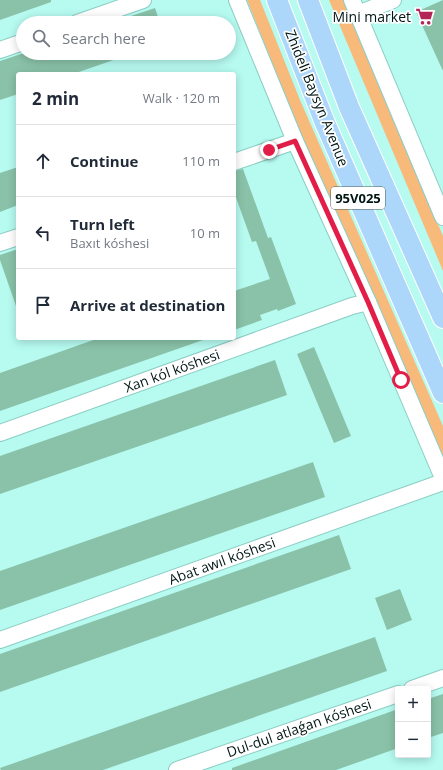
<!DOCTYPE html>
<meta charset="utf-8">
<style>
body{margin:0;font-family:"Open Sans",sans-serif;background:#f2f2f3;color:#1f2937}
.controls{position:absolute;right:12px;bottom:12px;display:grid;overflow:hidden;border-radius:4px;box-shadow:0 2px 10px #0003}
.controls button{width:36px;height:36px;display:grid;place-items:center;padding:0;border:0;border-bottom:1px solid #e0e1e3;background:#fff;color:#1f2937;font:20px sans-serif}
.stop{position:absolute;width:12px;height:12px;margin:-9px;border:3px solid #e11d48;border-radius:50%;background:#fff}
.stop.end{background:#e11d48;border-color:#fff;box-shadow:0 1px 4px #0008}
.list{margin:0;padding:0;list-style:none}
h2{display:flex;justify-content:space-between;align-items:center;height:52px;margin:0;padding:0 16px;font-size:17px}
h2 small{font-size:13px;font-weight:400;color:#747a83}
.list li{display:grid;grid-template-columns:26px 1fr auto;gap:12px;align-items:center;box-sizing:border-box;height:72px;padding:0 16px;border-top:1px solid #e0e1e3}
.list b{display:block;font-size:15px;white-space:nowrap}
.list p{margin:0;font-size:13px;white-space:nowrap;color:#747a83}
.list em{font-size:13px;font-style:normal;color:#747a83}
.icon{flex:none;width:22px;height:22px;fill:none;stroke:currentColor;stroke-width:2;stroke-linecap:round;stroke-linejoin:round}
.map{position:relative;flex:none;width:443px;height:770px;overflow:hidden}
.search{position:absolute;background:#fff;box-shadow:0 2px 10px #0003;left:16px;top:16px;width:220px;height:44px;display:flex;align-items:center;gap:10px;box-sizing:border-box;padding:0 14px;border-radius:22px;color:#747a83;font-size:15px}
.panel{position:absolute;background:#fff;box-shadow:0 2px 10px #0003;left:16px;top:72px;width:220px;height:268px;border-radius:4px}
.map>svg:first-child{display:block}
.green{fill:#f8ba7b}
.building{fill:#8ac2a9}
.lines{fill:none;stroke-linecap:round;stroke-linejoin:round}
.minor-casing{stroke:#8bcdc4;stroke-width:18}
.major-casing{stroke:#fff;stroke-width:22}
.minor{stroke:#fff;stroke-width:16}
.major{stroke:#add7fa;stroke-width:20}
.route{stroke:#e11d48;stroke-width:5}
.labels{text-anchor:middle;stroke-width:3.5;stroke-linejoin:round;paint-order:stroke}
.shield{fill:#fff;stroke:#4c5c5a;stroke-width:1}
.shield-label{font-size:13px;font-weight:bold;fill:#001614}
.poi-label{font-size:14px;fill:#001614;stroke:#fff;text-anchor:end}
.street-label{font-size:14px;fill:#001614;stroke:#fff}
</style>
<div class="map">
<svg width="443" height="770" viewBox="0 0 443 770">
<rect width="100%" height="100%" fill="#b6faf0"/>
<!-- green -->
<g class="green">
<polygon points="247,0 260,0 300,100 443,426 443,461 312,163"/>
<polygon points="329,0 343,0 443,236 443,271"/>
</g>
<!-- building -->
<g class="building">
<polygon points="0,0 51,0 51,2 0,20"/>
<polygon points="443,0 443,71 416,12"/>
<polygon points="155,8 160,23 116,23 116,21"/>
<polygon points="24,53 127,53 128,55 73,74 18,74 18,94 0,100 0,61"/>
<polygon points="18,167 18,205 0,212 0,173"/>
<polygon points="243,169 268,238 271,237 296,304 278,311 277,309 260,315 262,320 234,330 234,291 270,279 256,241 252,242 234,192 234,171"/>
<polygon points="18,249 18,305 16,306 0,260 0,255"/>
<polygon points="99,338 203,338 203,340 0,411 0,373"/>
<polygon points="314,347 351,436 334,443 297,354"/>
<polygon points="275,360 287,395 0,494 0,456"/>
<polygon points="313,462 325,497 0,610 0,571"/>
<polygon points="339,535 351,569 0,692 0,654"/>
<polygon points="400,589 412,620 387,630 375,598"/>
<polygon points="375,637 387,671 103,770 1,770 0,768"/>
<polygon points="443,694 443,733 428,738 428,699"/>
<polygon points="398,709 398,748 370,758 336,770 232,770 232,768"/>
</g>
<g class="lines">
<defs>
<g id="minor">
<polyline points="237,0 295,141 368,302 443,478"/>
<polyline points="352,0 443,217"/>
<polyline points="358,14 393,0"/>
<polyline points="77,23 143,0"/>
<polyline points="0,50 23,42"/>
<polyline points="234,162 295,141"/>
<polyline points="0,243 18,237"/>
<polyline points="0,433 352,306 368,302"/>
<polyline points="0,640 443,482"/>
<polyline points="412,689 443,678"/>
<polyline points="177,770 398,694"/>
</g>
<g id="major">
<polyline points="277,0 325,123 443,393"/>
<polyline points="308,0 349,107 443,318"/>
</g>
</defs>
<!-- minor casing -->
<use href="#minor" class="minor-casing"/>
<!-- major casing -->
<use href="#major" class="major-casing"/>
<!-- minor -->
<use href="#minor" class="minor"/>
<!-- major -->
<use href="#major" class="major"/>
</g>
<g class="lines">
<!-- route -->
<polyline class="route" points="269,150 295,141 368,302 401,380"/>
</g>
<!-- icons -->
<defs>
<symbol id="supermarket-bare" viewBox="-9 -9 18 18"><path d="M-6-5.5h2.5l.6 2H6L4.5 2H-2.5L-4.4-4H-6ZM-1.5 3.2a1.3 1.3 0 1 0 .1 0ZM3 3.2a1.3 1.3 0 1 0 .1 0Z" fill="#b32558" stroke="#fff" stroke-width="2.5" paint-order="stroke"/></symbol>
</defs>
<g fill-rule="evenodd">
<use href="#supermarket-bare" x="412" y="4" width="25" height="25"/>
</g>
<g class="labels">
<!-- shield labels -->
<rect class="shield" x="331" y="187" width="54" height="22" rx="3"/>
<g class="shield-label">
<text x="358" y="203">95V025</text>
</g>
<!-- poi labels -->
<g class="poi-label">
<text x="411" y="22">Mini market</text>
</g>
<!-- street labels -->
<g class="street-label">
<text transform="translate(317 98) rotate(68)" y="5">Zhideli Baysyn Avenue</text>
<text transform="translate(172 371) rotate(-20)" y="5">Xan kól kóshesi</text>
<text transform="translate(222 561) rotate(-20)" y="5">Abat awıl kóshesi</text>
<text transform="translate(299 728) rotate(-19)" y="5">Dul-dul atlaǵan kóshesi</text>
</g>
</g>
</svg>
<div class="controls">
<button>+</button>
<button>−</button>
</div>
<div class="stop" style="left:401px;top:380px"></div>
<div class="stop end" style="left:269px;top:150px"></div>
<div class="search"><svg class="icon" aria-label="search" viewBox="0 0 24 24"><circle cx="10" cy="10" r="6"/><path d="M15 15l6 6"/></svg>Search here</div>
<section class="panel">
<h2>2 min<small>Walk · 120 m</small></h2>
<ul class="list">
<li><svg class="icon" aria-label="ahead" viewBox="0 0 24 24"><path d="M12 20V5M6 11l6-6 6 6"/></svg><div><b>Continue</b></div><em>110 m</em></li>
<li><svg class="icon" aria-label="left" viewBox="0 0 24 24"><path d="M17 20v-9H6M10 6l-5 5 5 5"/></svg><div><b>Turn left</b><p>Baxıt kóshesi</p></div><em>10 m</em></li>
<li><svg class="icon" aria-label="arrive" viewBox="0 0 24 24"><path d="M6 21V4h12l-3 4 3 4H6"/></svg><div><b>Arrive at destination</b></div></li>
</ul>
</section>
</div>
